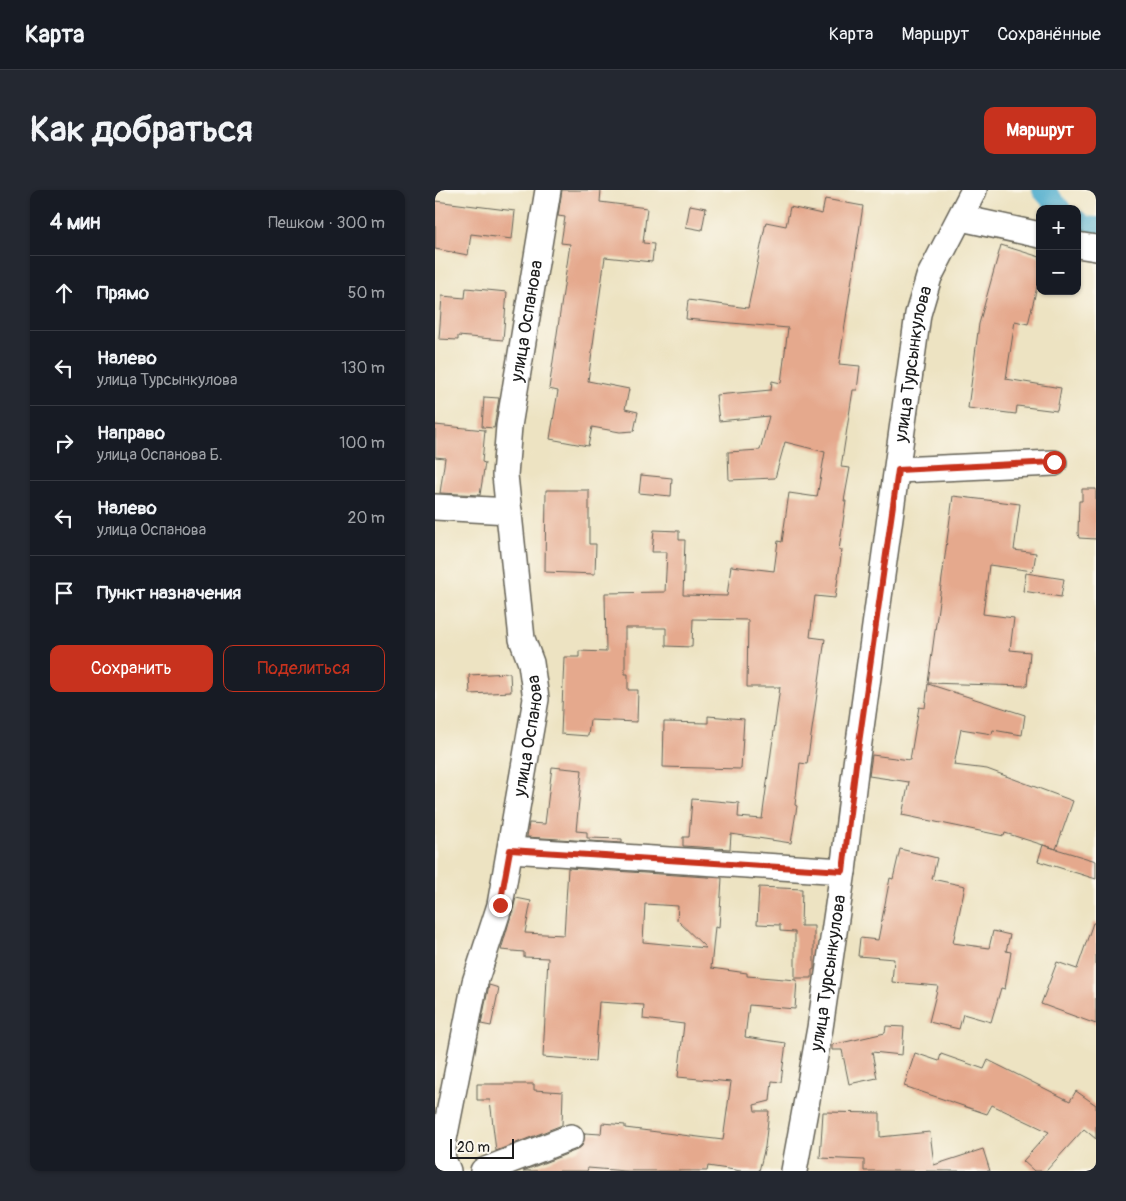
<!DOCTYPE html>
<html lang="ru">
<meta charset="utf-8">
<style>
body{margin:0;font-family:Pangolin,sans-serif;background:#242831;color:#f1f3f6}
.controls{position:absolute;right:15px;top:15px;display:grid;overflow:hidden;border-radius:10px;box-shadow:0 1px 4px #0004}
.controls button{width:45px;height:45px;display:grid;place-items:center;padding:0;border:0;border-bottom:1px solid #363941;background:#171b24;color:#f1f3f6;font:25px sans-serif}
.scale{position:absolute;left:15px;bottom:12px;width:64px;box-sizing:border-box;padding-left:5px;border:2px solid #1c1c1c;border-top:0;font-size:14px;line-height:18px;white-space:nowrap;color:#1c1c1c;-webkit-text-stroke:4px #fbf7ec;paint-order:stroke}
.stop{position:absolute;width:15px;height:15px;margin:-11px;border:4px solid #c8321e;border-radius:50%;background:#fff}
.stop.end{background:#c8321e;border-color:#fff;box-shadow:0 1px 5px #0008}
.list{margin:0;padding:0;list-style:none}
h2{display:flex;justify-content:space-between;align-items:center;height:65px;margin:0;padding:0 20px;font-size:21px}
h2 small{font-size:16px;font-weight:400;color:#9ea1a6}
.list li{display:grid;grid-template-columns:32px 1fr auto;gap:15px;align-items:center;box-sizing:border-box;height:75px;padding:0 20px;border-top:1px solid #363941}
.list b{display:block;font-size:19px;white-space:nowrap}
.list p{margin:0;font-size:16px;white-space:nowrap;color:#9ea1a6}
.list em{font-size:16px;font-style:normal;color:#9ea1a6}
.actions{display:flex;gap:10px;padding:15px 20px}
.actions a{flex:1;padding:11px 0;border:1px solid #c8321e;border-radius:10px;text-align:center;font-size:18px;color:#c8321e}
.actions .main{background:#c8321e;color:#fff}
.icon{flex:none;width:28px;height:28px;fill:none;stroke:currentColor;stroke-width:2;stroke-linecap:round;stroke-linejoin:round}
.map{position:relative;flex:none;width:661px;height:981px;overflow:hidden;border-radius:10px}
header{display:flex;align-items:center;gap:30px;box-sizing:border-box;height:70px;padding:0 25px;background:#171b24;border-bottom:1px solid #363941}
header strong{font-size:24px}
nav{display:flex;gap:28px;margin-inline-start:auto;font-size:18px}
.intro{display:flex;align-items:center;justify-content:space-between;box-sizing:border-box;height:120px;padding:0 30px}
h1{margin:0;font-size:35px}
.button{padding:12px 22px;border-radius:10px;background:#c8321e;color:#fff;font-size:18px;font-weight:700}
main{display:flex;gap:30px;padding:0 30px}
aside{flex:1;background:#171b24;border-radius:10px;box-shadow:0 1px 4px #0004}
.map>svg:first-child{display:block}
.lines{fill:none;stroke-linecap:round;stroke-linejoin:round}
.canal{stroke:#4fadcd;stroke-width:22}
.building{fill:#e5a98d;fill-rule:evenodd}
.street-casing{stroke:#656256;stroke-width:28}
.street{stroke:#fff;stroke-width:25}
.route{stroke:#c8321e;stroke-width:6}
.labels{text-anchor:middle;stroke-width:4;stroke-linejoin:round;paint-order:stroke}
.street-label{font-size:18px;fill:#1c1c1c;stroke:#fbf7ec}
</style>
<header>
<strong>Карта</strong>
<nav><a>Карта</a><a>Маршрут</a><a>Сохранённые</a></nav>
</header>
<div class="intro"><h1>Как добраться</h1><a class="button">Маршрут</a></div>
<main>
<aside>
<h2>4 мин<small>Пешком · 300 m</small></h2>
<ul class="list">
<li><svg class="icon" aria-label="ahead" viewBox="0 0 24 24"><path d="M12 20V5M6 11l6-6 6 6"/></svg><div><b>Прямо</b></div><em>50 m</em></li>
<li><svg class="icon" aria-label="left" viewBox="0 0 24 24"><path d="M17 20v-9H6M10 6l-5 5 5 5"/></svg><div><b>Налево</b><p>улица Турсынкулова</p></div><em>130 m</em></li>
<li><svg class="icon" aria-label="right" viewBox="0 0 24 24"><path d="M7 20v-9h11M14 6l5 5-5 5"/></svg><div><b>Направо</b><p>улица Оспанова Б.</p></div><em>100 m</em></li>
<li><svg class="icon" aria-label="left" viewBox="0 0 24 24"><path d="M17 20v-9H6M10 6l-5 5 5 5"/></svg><div><b>Налево</b><p>улица Оспанова</p></div><em>20 m</em></li>
<li><svg class="icon" aria-label="arrive" viewBox="0 0 24 24"><path d="M6 21V4h12l-3 4 3 4H6"/></svg><div><b>Пункт назначения</b></div></li>
</ul>
<div class="actions"><a class="main">Сохранить</a><a>Поделиться</a></div>
</aside>
<div class="map">
<svg width="661" height="981" viewBox="0 0 661 981">
<rect width="100%" height="100%" fill="#fbf7ec"/>
<filter id="ink" filterUnits="userSpaceOnUse"><feTurbulence type="fractalNoise" baseFrequency=".02" numOctaves="2"/><feDisplacementMap in="SourceGraphic" scale="10" xChannelSelector="R" yChannelSelector="G"/><feConvolveMatrix kernelMatrix="1 2 1 2 8 2 1 2 1" color-interpolation-filters="sRGB"/></filter>
<filter id="wash" filterUnits="userSpaceOnUse"><feTurbulence type="fractalNoise" baseFrequency=".0096" numOctaves="4" result="noise"/><feDisplacementMap in="SourceGraphic" scale="20" xChannelSelector="R" yChannelSelector="G"/><feGaussianBlur stdDeviation="1.12" result="paint"/><feColorMatrix in="noise" values="0 0 0 0 0 0 0 0 0 0 0 0 0 0 0 0 0 1.4 0 .05"/><feComposite in="paint" operator="in"/></filter>
<g filter="url(#wash)">
<rect width="100%" height="100%" fill="#ede3c2"/>
<g class="lines">
<!-- canal -->
<g class="canal">
<polyline points="608,0 625,19"/>
<polyline points="642,31 650,37 661,38"/>
</g>
</g>
<g id="blocks">
<!-- building -->
<g class="building">
<polygon points="127,0 166,0 165,12 212,18 208,53 219,54 217,72 170,67 153,191 194,199 190,219 203,222 199,241 185,242 157,237 153,256 115,249 123,201 114,199 135,54 126,53 130,27 123,26"/>
<polygon points="390,9 428,16 404,174 425,176 422,200 418,200 406,277 415,278 409,311 411,311 404,360 407,360 400,408 380,406 375,447 390,449 372,574 365,573 360,615 362,616 356,653 296,644 295,659 248,656 248,647 254,647 257,609 304,613 303,627 327,629 345,497 312,497 313,430 258,429 257,457 231,456 231,438 190,438 190,484 193,484 193,500 203,500 202,532 155,530 153,546 126,544 129,467 144,467 144,461 171,462 170,403 230,402 232,362 217,362 219,340 244,341 244,350 250,350 248,405 292,406 296,376 339,381 343,351 347,352 354,303 382,307 390,262 350,252 340,288 294,290 293,262 325,260 334,226 284,231 281,205 336,200 337,191 346,193 353,138 251,129 253,110 313,118 331,32 351,36 355,17 387,24"/>
<polygon points="0,11 80,21 77,49 36,44 33,65 0,59"/>
<polygon points="255,15 271,18 267,40 251,37"/>
<polygon points="566,55 605,67 605,98 602,97 593,134 580,131 571,189 626,198 622,221 582,216 581,224 533,218 544,134"/>
<polygon points="31,98 72,102 68,150 23,146 23,150 4,149 7,106 30,108"/>
<polygon points="49,207 64,208 59,238 47,237"/>
<polygon points="0,235 50,240 47,272 50,273 45,305 5,303 10,268 0,267"/>
<polygon points="206,285 237,288 236,306 204,303"/>
<polygon points="647,299 661,299 661,349 644,348 643,343 644,311 647,311"/>
<polygon points="111,300 154,300 154,354 161,354 160,384 110,382"/>
<polygon points="518,306 585,314 579,360 601,363 598,381 554,375 548,424 579,428 575,460 595,462 592,496 493,493"/>
<polygon points="591,383 629,389 626,407 588,401"/>
<polygon points="75,483 76,502 35,504 34,485"/>
<polygon points="493,494 590,525 587,545 558,540 557,544 526,539 519,575 552,579 638,611 621,659 570,643 569,646 467,625 474,592 434,586 437,565 475,570 484,517 490,518"/>
<polygon points="273,526 309,529 306,579 228,577 229,532 273,533"/>
<polygon points="117,577 147,580 141,641 152,642 152,648 187,649 187,653 92,647 94,633 110,634"/>
<polygon points="608,655 661,671 661,689 603,671"/>
<polygon points="465,659 502,668 497,689 530,696 518,753 554,758 558,741 575,745 571,761 576,762 570,799 566,798 556,832 528,824 524,839 494,832 503,796 457,792 459,769 423,766 425,748 443,750 455,688 458,689"/>
<path d="M133 678 287 688 284 738 280 737 276 778 312 783V786L362 790 360 819 314 815 310 847 351 853 346 892 337 891 335 911 319 915 320 921H334L330 957 324 981H306L273 976 272 981H190L153 978 152 981H88L142 960 147 956 150 943 166 944 167 933 190 935V938L288 950 296 892 243 887 249 834 208 829 209 815 164 812 160 871 108 867 113 768 89 767V762L66 760 81 708 96 711 90 743 129 745ZM210 714 243 716 242 730 271 758 208 752Z"/>
<polygon points="324,697 367,699 366,736 379,736 379,779 377,780 377,788 360,788 360,742 345,741 345,735 322,734"/>
<polygon points="658,733 661,733 661,834 606,814 622,772 642,779"/>
<polygon points="54,795 64,798 56,836 46,834"/>
<polygon points="451,836 469,837 467,865 437,862 442,888 414,894 407,860 397,860 397,855 450,843"/>
<polygon points="480,863 504,871 506,864 549,879 553,870 635,911 641,901 661,915 661,949 649,939 611,981 599,981 588,971 614,942 557,915 552,924 469,896"/>
<polygon points="42,894 99,894 99,900 128,902 127,935 61,961 55,910 42,910"/>
<polygon points="388,922 445,923 445,947 495,942 499,975 548,959 555,981 429,981 429,970 385,968"/>
</g>
</g>
</g>
<g filter="url(#ink)">
<use href="#blocks" fill-opacity="0" stroke="#656256" stroke-width="1"/>
<g class="lines">
<defs>
<g id="street">
<polyline points="526,28 605,45"/>
<polyline points="642,55 661,58"/>
<polyline points="463,280 619,273"/>
<polyline points="0,317 74,321"/>
<polyline points="75,660 408,681"/>
<path id="s1" d="M13 981 7 967 9 949 40 792 65 715 101 509 96 473 87 449 70 285 74 236 113 0"/>
<polyline points="48,981 136,947"/>
<path id="s2" d="M359 981 385 838 408 681 421 574 483 124 494 87 539 0"/>
</g>
</defs>
<!-- street casing -->
<use href="#street" class="street-casing"/>
<!-- street -->
<use href="#street" class="street"/>
</g>
</g>
<g class="lines" filter="url(#ink)">
<!-- route -->
<polyline class="route" points="65,715 75,660 408,681 421,574 463,280 619,272"/>
</g>
<g class="labels">
<!-- street labels -->
<g class="street-label">
<text dy="6" stroke="none"><textPath href="#s1" startOffset="866">улица Оспанова</textPath></text>
<text dy="6" stroke="none"><textPath href="#s2" startOffset="816">улица Турсынкулова</textPath></text>
<text dy="6" stroke="none"><textPath href="#s1" startOffset="446">улица Оспанова</textPath></text>
<text dy="6" stroke="none"><textPath href="#s2" startOffset="201">улица Турсынкулова</textPath></text>
</g>
</g>
</svg>
<div class="controls">
<button>+</button>
<button>−</button>
</div>
<div class="scale">20 m</div>
<div class="stop" style="left:619px;top:272px"></div>
<div class="stop end" style="left:65px;top:715px"></div>
</div>
</main>
